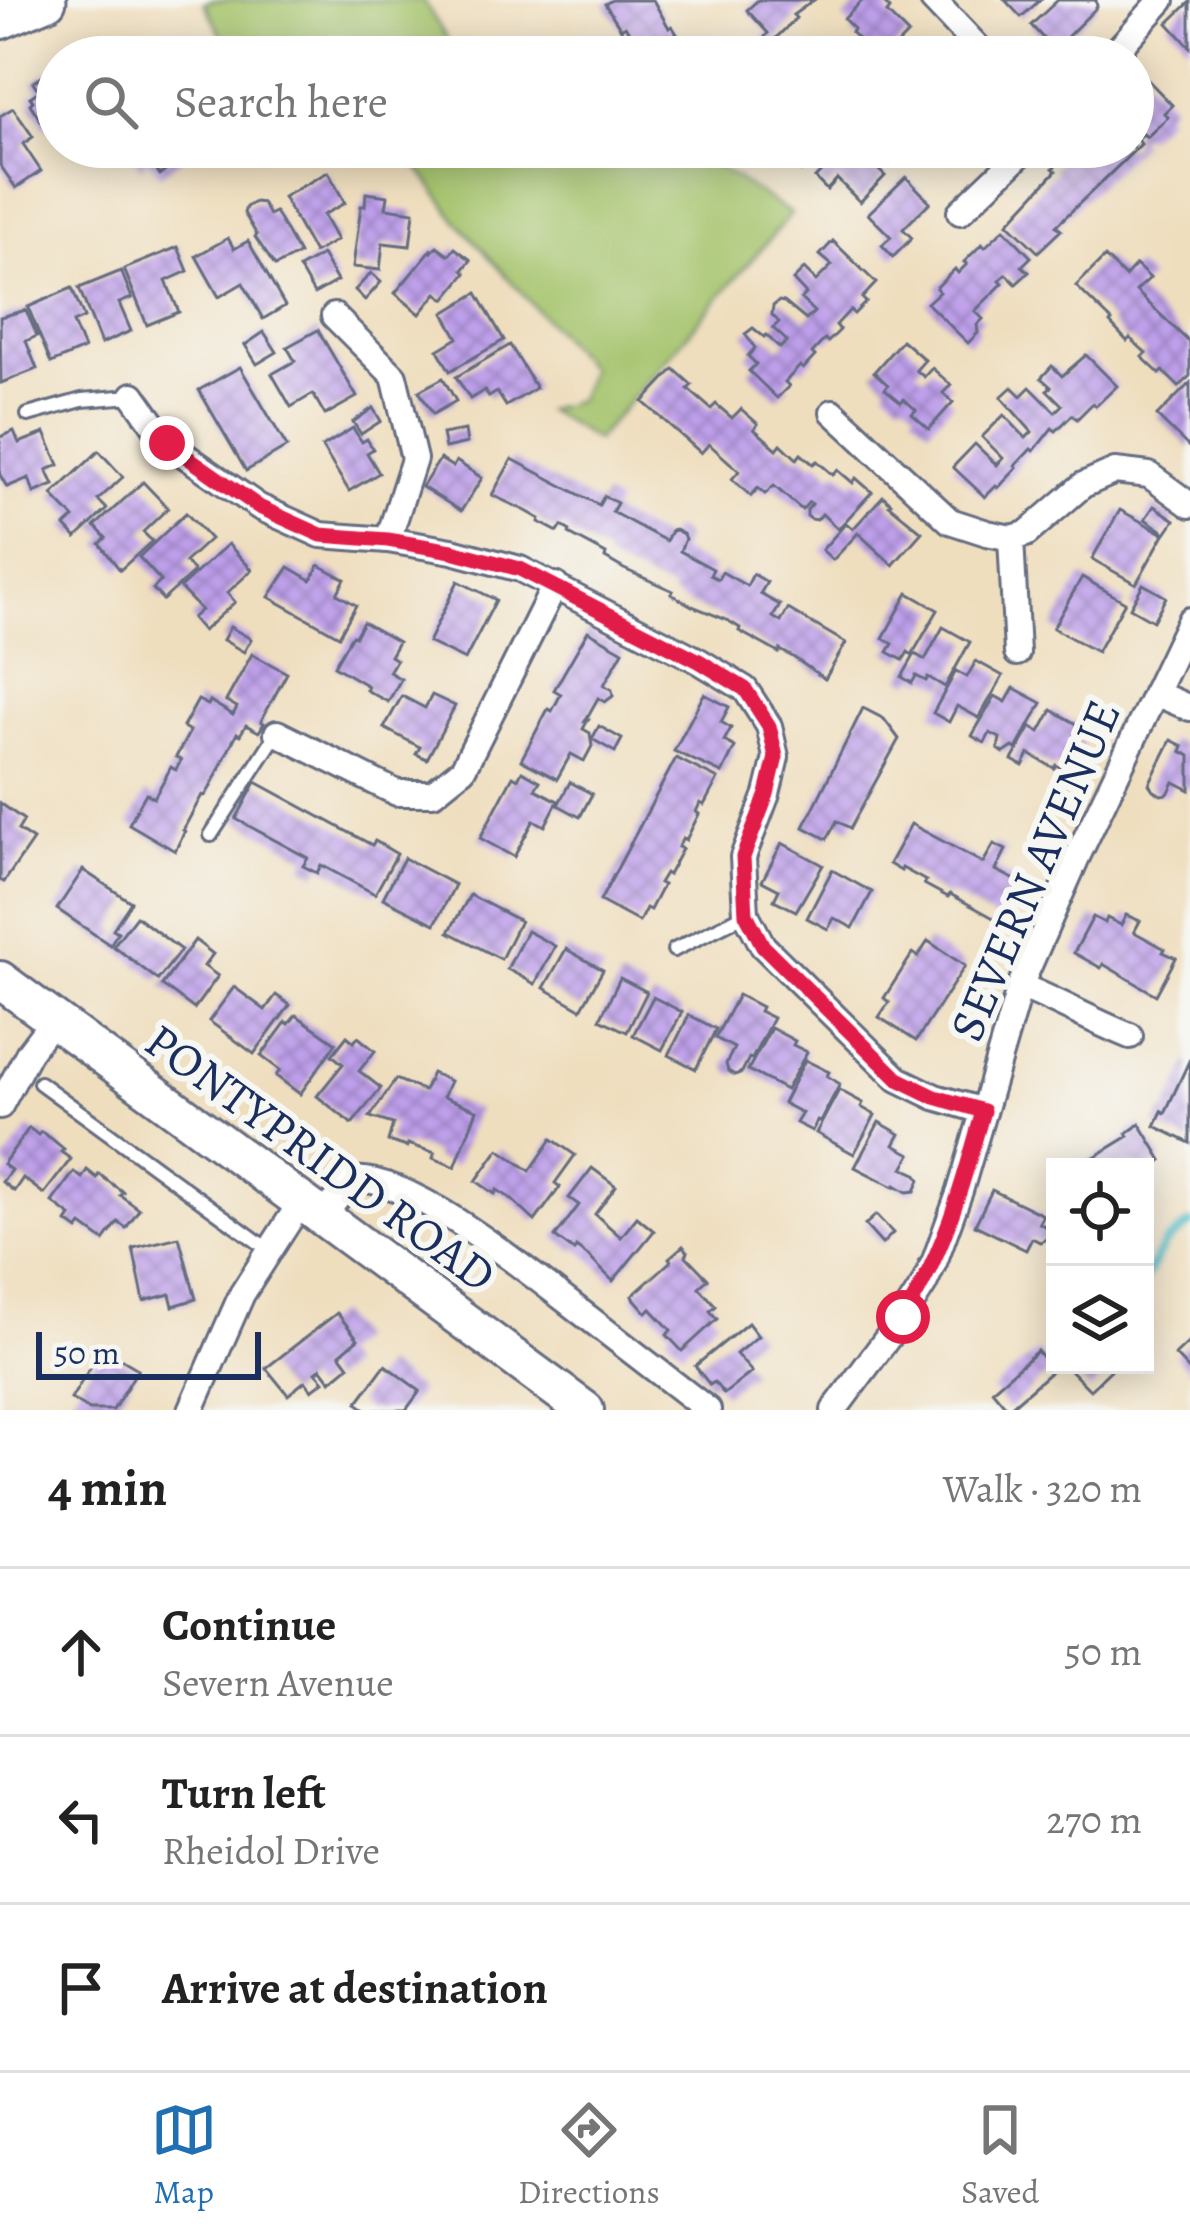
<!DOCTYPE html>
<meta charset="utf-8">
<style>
body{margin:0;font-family:Alegreya,serif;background:#f2f2f2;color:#222}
.controls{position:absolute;right:36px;bottom:36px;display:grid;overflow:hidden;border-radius:0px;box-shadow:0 6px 30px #0003}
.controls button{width:108px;height:108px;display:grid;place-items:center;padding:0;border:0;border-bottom:3px solid #e0e0e0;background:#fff;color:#222;font:60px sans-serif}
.scale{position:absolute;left:36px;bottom:30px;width:225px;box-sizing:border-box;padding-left:12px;border:6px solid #1b2f5e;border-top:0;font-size:33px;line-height:42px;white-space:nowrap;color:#1b2f5e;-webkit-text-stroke:9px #f6f6f2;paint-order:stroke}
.stop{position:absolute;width:36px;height:36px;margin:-27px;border:9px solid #e11d48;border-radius:50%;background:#fff}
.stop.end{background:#e11d48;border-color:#fff;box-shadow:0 3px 12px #0008}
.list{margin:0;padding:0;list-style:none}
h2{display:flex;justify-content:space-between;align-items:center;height:156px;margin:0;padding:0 48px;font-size:51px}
h2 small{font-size:39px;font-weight:400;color:#767676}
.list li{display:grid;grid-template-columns:78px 1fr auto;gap:36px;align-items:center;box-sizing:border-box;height:168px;padding:0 48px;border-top:3px solid #e0e0e0}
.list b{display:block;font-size:45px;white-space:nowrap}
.list p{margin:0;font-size:39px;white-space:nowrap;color:#767676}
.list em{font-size:39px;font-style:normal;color:#767676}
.icon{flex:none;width:66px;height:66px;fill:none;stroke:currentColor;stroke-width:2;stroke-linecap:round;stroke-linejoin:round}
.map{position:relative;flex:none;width:1190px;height:1410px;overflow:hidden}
.search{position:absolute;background:#fff;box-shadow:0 6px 30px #0003;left:36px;right:36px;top:36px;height:132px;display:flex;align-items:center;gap:30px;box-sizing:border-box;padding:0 42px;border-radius:66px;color:#767676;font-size:45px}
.sheet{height:660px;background:#fff}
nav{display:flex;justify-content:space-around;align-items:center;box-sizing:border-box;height:168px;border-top:3px solid #e0e0e0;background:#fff;font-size:33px;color:#767676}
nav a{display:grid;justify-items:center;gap:6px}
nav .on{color:#1f6fb2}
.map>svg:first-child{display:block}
.green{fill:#a4c36b;stroke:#607964;stroke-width:3}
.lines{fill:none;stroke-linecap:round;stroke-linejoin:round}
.stream{stroke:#4fbcc7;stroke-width:9}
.building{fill:url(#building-cross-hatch)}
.service-casing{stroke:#656c80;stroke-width:18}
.minor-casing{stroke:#656c80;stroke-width:30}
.secondary-casing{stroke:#656c80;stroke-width:42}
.primary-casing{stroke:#656c80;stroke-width:45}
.service{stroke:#fff;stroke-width:12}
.minor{stroke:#fff;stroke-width:24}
.secondary{stroke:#fff;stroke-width:36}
.primary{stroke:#fff;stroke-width:39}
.route{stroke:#e11d48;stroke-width:15}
.labels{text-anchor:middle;stroke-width:12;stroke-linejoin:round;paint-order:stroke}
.street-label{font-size:48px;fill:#1b2f5e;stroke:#f6f6f2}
</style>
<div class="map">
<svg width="1190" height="1410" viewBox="0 0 1190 1410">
<defs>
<pattern id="building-cross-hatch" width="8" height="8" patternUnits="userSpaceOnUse" patternTransform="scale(3)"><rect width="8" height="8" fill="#be9fea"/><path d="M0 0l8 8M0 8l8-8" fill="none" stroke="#9a82c1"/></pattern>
</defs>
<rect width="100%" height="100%" fill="#f6f6f2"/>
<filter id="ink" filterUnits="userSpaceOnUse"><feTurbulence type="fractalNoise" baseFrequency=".00833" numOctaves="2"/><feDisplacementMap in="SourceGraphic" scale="24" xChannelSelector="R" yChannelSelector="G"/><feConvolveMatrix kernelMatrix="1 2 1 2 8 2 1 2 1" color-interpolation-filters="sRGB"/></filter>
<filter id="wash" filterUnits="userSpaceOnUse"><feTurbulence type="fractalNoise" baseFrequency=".004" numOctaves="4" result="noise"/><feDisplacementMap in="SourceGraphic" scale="48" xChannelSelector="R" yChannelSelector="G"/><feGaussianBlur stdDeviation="2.7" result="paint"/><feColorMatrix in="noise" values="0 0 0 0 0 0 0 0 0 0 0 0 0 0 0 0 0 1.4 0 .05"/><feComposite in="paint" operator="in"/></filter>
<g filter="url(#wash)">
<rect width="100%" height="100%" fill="#efdebe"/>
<!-- green -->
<g class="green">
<polygon points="213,0 423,0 458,57 242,57 229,48 204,3"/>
<polygon points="384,147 513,147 516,152 524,147 687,147 791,214 596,440 546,410 578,400 590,369 457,221 415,163"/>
</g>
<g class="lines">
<!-- stream -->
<polyline class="stream" points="1145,1278 1165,1243 1190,1224"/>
</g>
<g id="blocks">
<!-- building -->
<g class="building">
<polygon points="612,0 653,0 669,28 672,26 685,47 669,57 639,57 626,37 630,34 625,26 621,29 605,4"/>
<polygon points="758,0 814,0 793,15 796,18 775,39 793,57 750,57 768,33 747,10"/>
<polygon points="863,0 881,0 890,9 887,13 908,34 885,57 876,57 851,32 854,29 844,19"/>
<polygon points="1005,0 1040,0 1021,17"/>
<polygon points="1058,0 1096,0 1097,7 1054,50 1031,25"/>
<polygon points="1190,2 1190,47 1168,23"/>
<polygon points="57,66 57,134 51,124 45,127 30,104 33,101 30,97 39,91 33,82"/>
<polygon points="1145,77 1172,105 1164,113 1168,117 1147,137 1143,134 1137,139 1141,144 1056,226 1061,230 1038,252 1008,223 1056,171 1053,168 1063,158 1066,161 1080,147 1133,147 1133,94 1136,91 1134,88"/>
<polygon points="13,108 33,137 23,144 41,171 16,188 0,165 0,116"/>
<polygon points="135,147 189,147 192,151 160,175 149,160 141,167 129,151"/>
<polygon points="779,147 823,147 801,171 791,161 783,169 770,157"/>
<polygon points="839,147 855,147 885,176 860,202 837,179 827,190 815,178 826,167 822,164"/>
<polygon points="328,172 345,203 323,215 337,240 314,253 283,197"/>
<polygon points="906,177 930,202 903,229 912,238 893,257 882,245 891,237 868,214"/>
<polygon points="366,193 388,196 386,208 414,212 410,246 383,243 380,270 353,267 361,206 365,206"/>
<polygon points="255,202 262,203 269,215 275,212 299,254 275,266 255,237 257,235 244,213 246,207"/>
<polygon points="1004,229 1031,257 1022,266 1029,272 1016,284 1006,274 1000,280 1003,283 975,311 983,319 977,325 978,333 968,343 927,303 939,292 936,288 955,269 958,273 967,264 964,262 982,244 985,247"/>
<polygon points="228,238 234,249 248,241 285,306 263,319 243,283 219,297 196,256"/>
<polygon points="833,241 876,283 862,298 866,302 854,314 850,310 836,325 840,330 828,342 825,339 812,353 815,356 803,369 800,366 785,382 789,386 777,398 749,371 756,364 748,356 755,348 745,334 753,328 764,337 766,335 780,348 787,341 773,328 779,322 772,315 773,306 779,301 784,302 806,320 814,312 801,299 806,294 793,280 804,269 816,281 832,265 820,255"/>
<polygon points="437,246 449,255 455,248 471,260 463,270 466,273 445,299 437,293 420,314 395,293 431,250 432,252"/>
<polygon points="178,247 188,271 166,281 179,312 147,325 124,269"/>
<polygon points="322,255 337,281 314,294 299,268"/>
<polygon points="1105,257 1125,277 1136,265 1150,278 1136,291 1190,343 1190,376 1179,387 1163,371 1160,374 1142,357 1146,353 1130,338 1127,341 1110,323 1112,321 1076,286"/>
<polygon points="121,271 132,298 119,303 131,331 101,344 79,288"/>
<polygon points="371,273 381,282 365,300 355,290"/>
<polygon points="72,288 84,318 73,323 84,349 51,363 28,307"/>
<polygon points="477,293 504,340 450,371 438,350 458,338 444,313"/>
<polygon points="26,310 37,336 26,341 37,369 1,383 0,317"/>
<polygon points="318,330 357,397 325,415 313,394 291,407 272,374 295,361 287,347"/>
<polygon points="264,332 277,352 257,364 245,345"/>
<polygon points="902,340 925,360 916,370 924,377 932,368 951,385 943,393 953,402 929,429 912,414 916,410 904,399 901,402 885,389 888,385 874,372"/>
<polygon points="510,345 536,388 506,406 497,392 489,397 485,390 470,399 456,377"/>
<polygon points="1086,355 1117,386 1096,406 1093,403 1077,419 1072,415 1056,431 1052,428 1034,451 1031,449 1015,466 1017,468 998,488 996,486 985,497 953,467 975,444 997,465 1003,458 982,437 1004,415 1026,438 1032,432 1001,397 1012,387 1021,396 1030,387 1055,412 1062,405 1047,390 1051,387 1041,378 1052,366 1062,376"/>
<polygon points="240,367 287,447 246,471 199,390"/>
<polygon points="674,369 692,385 688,389 711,409 716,404 732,418 741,409 758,424 754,429 777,449 781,444 797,459 801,454 813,464 817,461 833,475 838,470 853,483 856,478 872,492 838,529 822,514 817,520 811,519 807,516 807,510 812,504 809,502 802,510 774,486 765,494 758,488 751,496 732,479 739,471 709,444 701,453 643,402"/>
<polygon points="443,378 456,401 433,414 419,391"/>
<polygon points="1190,383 1190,448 1157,416"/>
<polygon points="373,408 381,421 361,434 353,422"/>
<polygon points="353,428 362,442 367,439 373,449 367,453 379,473 349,491 322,447"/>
<polygon points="465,430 467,443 445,448 442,434"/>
<polygon points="14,431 19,443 45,433 59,465 47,470 54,485 34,493 29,478 7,487 0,475 0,437"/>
<polygon points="99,451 123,477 98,500 107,509 76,538 65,526 74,518 52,495"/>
<polygon points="440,459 453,467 456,461 482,478 461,511 422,487"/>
<polygon points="512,459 599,505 604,496 617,503 612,512 666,541 671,531 675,530 683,534 685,539 680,551 713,569 710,575 718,579 722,572 747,586 753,574 767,582 760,594 780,605 773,617 781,622 788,609 846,643 825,679 793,657 780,650 779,653 739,631 740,628 727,620 692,606 671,594 673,591 624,569 605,558 606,554 569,534 570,531 562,526 558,532 539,522 540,519 526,511 492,495"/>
<polygon points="143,482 168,508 143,532 152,541 120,570 100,544 106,538 95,526"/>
<polygon points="883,496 891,503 889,505 922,532 893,565 858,533 833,560 822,550 846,523 853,529"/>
<polygon points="1154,506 1175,520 1166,533 1145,519"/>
<polygon points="1120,510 1164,534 1136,584 1092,559"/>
<polygon points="186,513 210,539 185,562 194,572 163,600 153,589 161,581 139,557"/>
<polygon points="228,544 252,570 227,593 235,602 203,631 192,618 201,610 180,588"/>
<polygon points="319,565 345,579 337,594 356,605 339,636 269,597 289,567 311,580"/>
<polygon points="1082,577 1125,602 1097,652 1053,628"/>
<polygon points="458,581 496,600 465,660 428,642"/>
<polygon points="1143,584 1166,597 1153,621 1130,608"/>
<polygon points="908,593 938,610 912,655 908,652 903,660 888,652 893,644 883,638"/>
<polygon points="363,622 398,642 390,656 396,660 389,672 401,679 388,702 366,690 368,686 334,666 352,635 355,636"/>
<polygon points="230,627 251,639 244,652 223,640"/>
<polygon points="943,627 970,642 945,687 928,677 926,681 916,676 912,683 902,677 915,654 925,660"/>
<polygon points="588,631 623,651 604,685 612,690 613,696 605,702 598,698 585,721 588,720 583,729 590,733 592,746 584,761 571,754 557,779 521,760 548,709 552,711 561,694 554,690"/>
<polygon points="252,654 287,673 261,721 264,723 259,732 246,725 240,735 237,733 210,788 205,796 202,795 183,830 185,831 175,851 129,824 146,793 154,798 171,767 176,770 181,760 176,757 190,731 183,727 198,700 208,705 210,701 233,715 237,707 226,701"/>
<polygon points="976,661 1003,676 979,718 957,706 949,722 933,713 956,671 967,677"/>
<polygon points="1014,688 1042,703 1016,749 1013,747 1004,753 998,749 1000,738 990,733 985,743 972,736 995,696 1006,702"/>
<polygon points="704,694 729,707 721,722 731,728 724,741 735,747 722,773 674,751"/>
<polygon points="432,695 455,706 427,759 416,754 420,747 384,728 402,696 425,708"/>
<polygon points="863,708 884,719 899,739 850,828 837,821 827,839 804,827"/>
<polygon points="1052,710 1082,727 1075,740 1084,745 1069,772 1056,765 1054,768 1029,754 1023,766 1012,760 1031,727 1040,732"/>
<polygon points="599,726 622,739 615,752 592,739"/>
<polygon points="1171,740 1183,746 1181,751 1190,756 1190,790 1174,782 1168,794 1161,795 1153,790 1149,784"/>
<polygon points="676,758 718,779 704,805 700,803 696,812 699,814 686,840 683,838 678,847 682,849 668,875 665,873 659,883 663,885 650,910 646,908 639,922 600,901"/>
<polygon points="522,771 540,781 535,789 558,801 545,826 534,820 514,857 480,838 513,776 518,779"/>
<polygon points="256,782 372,845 375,841 397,854 375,894 321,865 317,873 303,866 308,858 236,819"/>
<polygon points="570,782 592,794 580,817 558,805"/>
<polygon points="0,803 24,820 18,830 33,840 4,882 0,880"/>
<polygon points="911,824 983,863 994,844 1006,850 996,870 1019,882 999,921 950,894 948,897 924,884 926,881 902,868 901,871 889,864"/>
<polygon points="782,843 823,865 796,911 774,900 779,890 762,881"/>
<polygon points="404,858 455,885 435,924 383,898"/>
<polygon points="83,870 131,902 113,929 118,932 110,945 57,909"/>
<polygon points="832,870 872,892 853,928 834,918 828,929 807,918"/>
<polygon points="470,895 520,921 501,959 449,932"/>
<polygon points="1126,915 1140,921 1134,932 1165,949 1163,952 1176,958 1156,995 1103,964 1101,968 1074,953 1093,917 1105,923 1107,918 1121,925"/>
<polygon points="136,916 181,950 158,980 113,946"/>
<polygon points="527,931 555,946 535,984 507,969"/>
<polygon points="195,940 213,954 204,966 218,976 194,1009 162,985"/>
<polygon points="928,941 965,966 916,1041 879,1017 889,1002 884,998 913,953 918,957"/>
<polygon points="566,949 603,970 581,1009 544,988"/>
<polygon points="620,978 647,992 627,1032 600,1019"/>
<polygon points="234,987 265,1010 276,995 290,1005 254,1054 209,1021"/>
<polygon points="738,995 761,1007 759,1011 773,1018 752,1059 749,1058 742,1072 735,1075 728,1071 726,1064 734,1048 715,1038"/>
<polygon points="653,997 682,1012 662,1050 633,1035"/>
<polygon points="296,1015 336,1043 300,1094 276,1076 280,1070 261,1056 286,1022 289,1024"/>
<polygon points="689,1015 716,1029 696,1069 669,1055"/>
<polygon points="771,1028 795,1041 793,1045 807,1052 786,1090 748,1070"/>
<polygon points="347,1036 354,1042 358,1037 375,1051 359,1071 381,1088 352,1124 317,1096 343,1064 332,1055"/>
<polygon points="1190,1059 1190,1143 1155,1126 1162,1111 1165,1113"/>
<polygon points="805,1060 829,1072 827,1076 840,1084 820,1122 817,1121 812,1131 796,1123 802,1113 783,1103"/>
<polygon points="432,1073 450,1081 443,1097 477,1110 455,1167 433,1158 435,1153 408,1144 407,1147 388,1141 393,1124 370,1117 396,1079 424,1091"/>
<polygon points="839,1090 863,1103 861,1107 875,1115 854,1154 816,1133"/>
<polygon points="879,1122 900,1134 894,1145 911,1154 903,1168 916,1174 920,1180 915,1191 907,1192 895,1185 894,1187 855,1167"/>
<polygon points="1140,1124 1162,1160 1151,1167 1153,1170 1145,1175 1145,1167 1078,1167 1129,1136 1127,1133"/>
<polygon points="29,1128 38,1135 41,1132 52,1139 64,1149 61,1152 71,1159 44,1194 23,1178 14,1191 2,1182 11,1170 3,1164"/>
<polygon points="552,1139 575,1155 555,1183 560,1187 535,1221 510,1198 497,1190 495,1194 476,1181 499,1149 530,1171"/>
<polygon points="592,1168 616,1186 595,1214 621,1237 637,1217 654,1231 613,1281 588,1256 576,1247 574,1251 555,1237 579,1205 569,1198"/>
<polygon points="87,1170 97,1178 99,1174 112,1184 123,1192 120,1195 139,1209 126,1228 118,1222 104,1241 82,1225 78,1230 67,1222 71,1216 52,1202 74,1172 82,1178"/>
<polygon points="992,1190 1043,1215 1039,1223 1046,1227 1049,1233 1046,1239 1040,1242 1032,1238 1026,1250 975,1225"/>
<polygon points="876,1215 893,1233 882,1244 865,1225"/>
<polygon points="179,1237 196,1299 173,1306 170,1294 144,1301 133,1248"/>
<polygon points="683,1246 688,1252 686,1256 708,1279 699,1287 716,1306 710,1311 717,1319 682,1351 667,1335 671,1330 651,1309 647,1313 632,1296 671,1261 669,1258"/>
<polygon points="337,1313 358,1339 340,1354 349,1366 331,1381 321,1368 316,1372 324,1381 312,1390 305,1381 288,1395 266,1368"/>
<polygon points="748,1323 758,1336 736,1354 752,1372 724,1394 714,1382 710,1385 695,1366"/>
<polygon points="1190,1341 1190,1371 1175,1355"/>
<polygon points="102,1348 138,1369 113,1410 89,1410 71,1399"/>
<polygon points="1037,1351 1053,1370 1008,1409 992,1390"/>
<polygon points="385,1365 420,1391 406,1410 367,1410 357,1403"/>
<polygon points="1065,1365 1116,1365 1090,1390"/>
</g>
</g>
</g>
<g filter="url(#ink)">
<use href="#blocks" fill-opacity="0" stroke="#656c80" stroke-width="3"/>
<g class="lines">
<defs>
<g id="service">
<polyline points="28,415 82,400 132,396"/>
<polyline points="211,835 277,733"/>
<polyline points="674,950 746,914"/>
<polyline points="40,1083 269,1250"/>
</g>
<g id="minor">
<polyline points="933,0 987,57"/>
<polyline points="1111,57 1162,0"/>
<polyline points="960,212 1028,147"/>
<polyline points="334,316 394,376 414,459 388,540"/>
<polyline points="133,395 167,443 259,507 321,535 388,540 452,551 520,569 699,661 745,689 769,726 776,757 767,794 743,857 746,914 763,946 898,1079 935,1097 983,1111"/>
<polyline points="833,412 950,521 987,533 1011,538 1026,534 1083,485 1115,471 1149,475 1190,505"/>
<polyline points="1011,538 1017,653"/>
<polyline points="1155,693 1190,708"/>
<polyline points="277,733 397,793 433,793 463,769 555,585"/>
<path d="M1020 986C1058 1001 1092 1021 1130 1036"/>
<polyline points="0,1106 29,1052 54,1019"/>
<path d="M322 1217 352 1180C410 1172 541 1282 590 1319 629 1349 669 1380 708 1410"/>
<polyline points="191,1410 242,1294 301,1202"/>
<polyline points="834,1410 903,1317 924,1284 935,1260 960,1191 1020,986 1077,857 1190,620"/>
</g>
<polyline id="secondary" points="0,980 585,1410"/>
<polyline id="primary" points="0,19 46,0"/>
</defs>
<!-- service casing -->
<use href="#service" class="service-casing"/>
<!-- minor casing -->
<use href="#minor" class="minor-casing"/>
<!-- secondary casing -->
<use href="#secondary" class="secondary-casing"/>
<!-- primary casing -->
<use href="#primary" class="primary-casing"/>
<!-- service -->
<use href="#service" class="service"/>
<!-- minor -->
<use href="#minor" class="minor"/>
<!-- secondary -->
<use href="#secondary" class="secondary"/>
<!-- primary -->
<use href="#primary" class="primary"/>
</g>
</g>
<g class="lines" filter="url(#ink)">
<!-- route -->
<path class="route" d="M167 443 259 507 321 535 388 540 452 551 520 569 699 661 745 689 769 726 776 757 767 794 743 857 746 914 763 946 898 1079 935 1097 983 1111C963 1183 944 1254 903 1317"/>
</g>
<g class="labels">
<!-- street labels -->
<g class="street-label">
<text transform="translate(1034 870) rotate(-67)" y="17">SEVERN AVENUE</text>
<text transform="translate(321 1157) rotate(36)" y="17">PONTYPRIDD ROAD</text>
</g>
</g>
</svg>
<div class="controls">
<button><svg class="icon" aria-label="locate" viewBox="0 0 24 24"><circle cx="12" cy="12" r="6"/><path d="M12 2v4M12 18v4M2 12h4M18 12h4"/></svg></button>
<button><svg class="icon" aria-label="layers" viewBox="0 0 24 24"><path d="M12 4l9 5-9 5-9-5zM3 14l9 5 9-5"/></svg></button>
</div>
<div class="scale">50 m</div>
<div class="stop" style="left:903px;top:1317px"></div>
<div class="stop end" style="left:167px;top:443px"></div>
<div class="search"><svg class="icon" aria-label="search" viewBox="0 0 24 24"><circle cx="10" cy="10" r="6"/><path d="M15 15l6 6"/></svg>Search here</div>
</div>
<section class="sheet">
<h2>4 min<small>Walk · 320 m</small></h2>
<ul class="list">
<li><svg class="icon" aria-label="ahead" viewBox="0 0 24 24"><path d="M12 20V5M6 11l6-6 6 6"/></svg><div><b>Continue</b><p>Severn Avenue</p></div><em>50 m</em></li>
<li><svg class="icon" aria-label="left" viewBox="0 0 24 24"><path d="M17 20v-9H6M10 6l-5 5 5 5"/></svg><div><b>Turn left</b><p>Rheidol Drive</p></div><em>270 m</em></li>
<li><svg class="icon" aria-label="arrive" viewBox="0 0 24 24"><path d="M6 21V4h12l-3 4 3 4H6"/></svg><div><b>Arrive at destination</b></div></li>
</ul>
</section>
<nav>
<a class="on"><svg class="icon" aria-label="map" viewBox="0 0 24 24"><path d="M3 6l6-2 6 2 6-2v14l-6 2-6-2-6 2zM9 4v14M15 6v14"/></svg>Map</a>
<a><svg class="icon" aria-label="directions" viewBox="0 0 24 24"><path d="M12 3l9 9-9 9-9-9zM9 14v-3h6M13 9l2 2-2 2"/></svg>Directions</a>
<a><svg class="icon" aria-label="saved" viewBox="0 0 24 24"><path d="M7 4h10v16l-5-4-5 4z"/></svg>Saved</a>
</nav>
